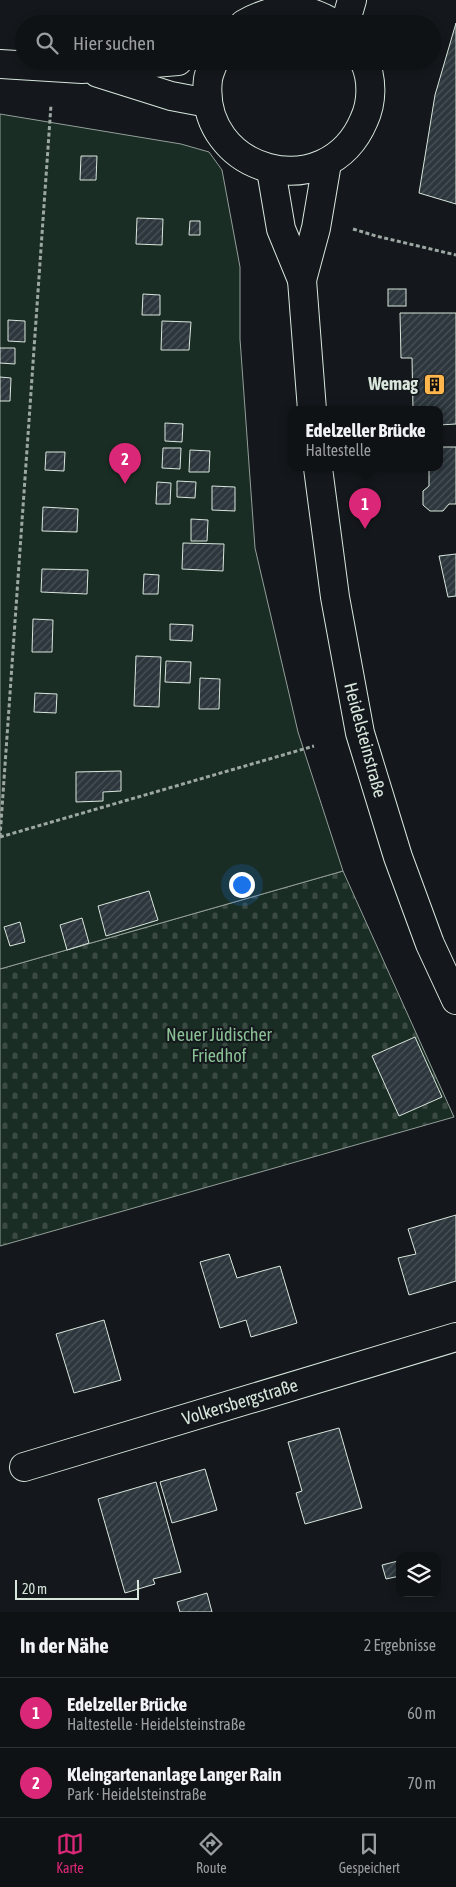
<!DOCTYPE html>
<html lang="de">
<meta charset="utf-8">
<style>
body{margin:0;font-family:"Asap Condensed",sans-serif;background:#181b1e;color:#f1f3f6}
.controls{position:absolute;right:15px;bottom:15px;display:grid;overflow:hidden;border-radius:10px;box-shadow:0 2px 8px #0003}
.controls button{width:45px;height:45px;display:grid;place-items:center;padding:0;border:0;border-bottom:1px solid #2f3234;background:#0f1215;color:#f1f3f6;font:25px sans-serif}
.scale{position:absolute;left:15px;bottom:12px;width:124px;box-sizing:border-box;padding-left:5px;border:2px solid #d8e6dc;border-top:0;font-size:14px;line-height:18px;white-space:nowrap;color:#d8e6dc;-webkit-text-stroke:4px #14181c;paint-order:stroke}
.you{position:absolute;left:241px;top:884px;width:18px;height:18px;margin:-12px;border:4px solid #fff;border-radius:50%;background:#1a73e8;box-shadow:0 0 0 8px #1a73e833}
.badge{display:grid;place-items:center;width:32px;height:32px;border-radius:50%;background:#db2777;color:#fff;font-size:16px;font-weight:700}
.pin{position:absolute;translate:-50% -41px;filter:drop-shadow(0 1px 2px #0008)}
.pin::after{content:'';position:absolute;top:26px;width:18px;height:15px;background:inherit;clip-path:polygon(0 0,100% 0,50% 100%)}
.popup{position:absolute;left:288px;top:406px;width:155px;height:65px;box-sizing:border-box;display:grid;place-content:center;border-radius:10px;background:#0f1215;filter:drop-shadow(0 1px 4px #0005);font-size:16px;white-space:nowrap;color:#9b9ea0}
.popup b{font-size:19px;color:#f1f3f6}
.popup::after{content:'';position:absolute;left:50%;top:100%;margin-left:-10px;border:10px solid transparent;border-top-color:#0f1215}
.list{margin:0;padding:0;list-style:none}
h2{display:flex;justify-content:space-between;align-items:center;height:65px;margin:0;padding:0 20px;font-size:21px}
h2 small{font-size:16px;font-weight:400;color:#9b9ea0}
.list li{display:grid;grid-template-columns:32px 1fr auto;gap:15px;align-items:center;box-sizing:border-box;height:70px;padding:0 20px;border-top:1px solid #2f3234}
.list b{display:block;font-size:19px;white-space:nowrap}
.list p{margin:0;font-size:16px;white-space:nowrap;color:#9b9ea0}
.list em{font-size:16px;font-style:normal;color:#9b9ea0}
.icon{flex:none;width:28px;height:28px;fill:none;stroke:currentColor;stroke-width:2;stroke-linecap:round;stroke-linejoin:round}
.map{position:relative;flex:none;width:456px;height:1612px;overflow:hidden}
.search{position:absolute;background:#0f1215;box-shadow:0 2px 8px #0003;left:15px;right:15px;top:15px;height:55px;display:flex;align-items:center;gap:12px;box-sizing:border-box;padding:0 18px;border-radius:28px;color:#9b9ea0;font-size:19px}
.sheet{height:205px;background:#0f1215}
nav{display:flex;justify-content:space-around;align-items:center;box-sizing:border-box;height:70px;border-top:1px solid #2f3234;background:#0f1215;font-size:14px;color:#9b9ea0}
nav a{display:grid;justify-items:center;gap:2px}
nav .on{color:#db2777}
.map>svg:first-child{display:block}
.cemetery{fill:url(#cemetery-stones);stroke:#939e99}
.garden{fill:#1a2d24;stroke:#939e99}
.building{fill:url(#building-hatch);stroke:#d8e6dc}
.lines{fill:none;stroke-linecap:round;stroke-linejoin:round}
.street-casing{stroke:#d8e6dc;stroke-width:30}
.secondary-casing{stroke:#d8e6dc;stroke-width:30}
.path{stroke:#9da8a2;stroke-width:3;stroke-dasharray:4 2.5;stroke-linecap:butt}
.street{stroke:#14181c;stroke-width:28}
.secondary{stroke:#14181c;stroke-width:28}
.labels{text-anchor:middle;stroke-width:4;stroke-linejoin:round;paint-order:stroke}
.poi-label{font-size:18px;font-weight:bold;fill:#d8e6dc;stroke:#14181c;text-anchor:end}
.street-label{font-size:18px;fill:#d8e6dc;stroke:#14181c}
.park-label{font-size:18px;fill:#8ac095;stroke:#14181c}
</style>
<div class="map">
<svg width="456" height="1612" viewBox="0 0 456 1612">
<defs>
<pattern id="cemetery-stones" width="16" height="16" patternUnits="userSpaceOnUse" patternTransform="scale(1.25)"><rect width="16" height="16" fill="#1a2d24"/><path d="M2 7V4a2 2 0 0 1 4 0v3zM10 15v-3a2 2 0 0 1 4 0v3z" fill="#3b4b43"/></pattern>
<pattern id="building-hatch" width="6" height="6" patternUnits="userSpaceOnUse" patternTransform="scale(1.25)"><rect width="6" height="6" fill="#2c363c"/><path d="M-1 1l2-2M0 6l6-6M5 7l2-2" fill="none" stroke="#4a5358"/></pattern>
</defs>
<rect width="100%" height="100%" fill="#14181c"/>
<!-- cemetery -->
<polygon class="cemetery" points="343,871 454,1117 0,1246 0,969"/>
<!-- garden -->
<polygon class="garden" points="0,114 181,144 209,152 222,170 240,267 240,339 255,548 298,732 343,871 0,969"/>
<!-- building -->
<g class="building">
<polygon points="456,23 456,204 419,193 435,95"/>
<polygon points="81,156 97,156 96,180 80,180"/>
<polygon points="137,218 163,219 162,245 136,244"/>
<polygon points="190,221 200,221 200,235 189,235"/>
<rect x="388" y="289" width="18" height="17"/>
<polygon points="143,294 160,295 160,315 142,315"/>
<polygon points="400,313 456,313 456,424 439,425 439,410 413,410 412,358 401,358"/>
<polygon points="8,320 25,321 25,342 8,341"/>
<polygon points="162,321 191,322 189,350 161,350"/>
<polygon points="0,348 15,348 15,364 0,363"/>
<polygon points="0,377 11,378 10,401 0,401"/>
<polygon points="165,423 183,424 182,442 165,441"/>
<polygon points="439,447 456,447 456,504 449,504 443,511 430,511 423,505 423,491 429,486 429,468 439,468"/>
<polygon points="163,448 181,448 180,469 162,468"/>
<polygon points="190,450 210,451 209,472 189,472"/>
<polygon points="46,452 65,452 64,471 45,470"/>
<polygon points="177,481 196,482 195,498 177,497"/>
<polygon points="157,482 171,483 170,504 156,504"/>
<polygon points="212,486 235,487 235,511 212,510"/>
<polygon points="43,507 78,509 77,532 42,531"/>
<polygon points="191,519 208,520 207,541 191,541"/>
<polygon points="183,543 224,544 223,571 182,569"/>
<polygon points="456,554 456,596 448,597 439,556"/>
<polygon points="42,569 88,570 87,594 41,592"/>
<polygon points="144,574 159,575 158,594 143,594"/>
<polygon points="33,619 53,620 52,652 32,652"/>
<polygon points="170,624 193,625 192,641 170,640"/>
<polygon points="136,656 161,657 159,707 134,706"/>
<polygon points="166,661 191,662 190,683 165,682"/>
<polygon points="200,678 220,679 219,709 199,709"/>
<polygon points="35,693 57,694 56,713 34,712"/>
<polygon points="121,771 121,791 103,792 103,801 76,802 76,772"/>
<polygon points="149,891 158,920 106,936 98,906"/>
<polygon points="82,918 89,943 67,950 60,925"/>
<polygon points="20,922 25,942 10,946 4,927"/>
<polygon points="415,1037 442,1097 399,1116 372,1056"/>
<polygon points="456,1215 456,1281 409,1295 398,1258 416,1254 408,1229"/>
<polygon points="229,1254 237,1278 280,1266 297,1323 251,1337 246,1320 220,1328 200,1262"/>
<polygon points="104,1320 121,1380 74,1393 56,1334"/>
<polygon points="339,1428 362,1508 305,1524 296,1493 302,1491 288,1442"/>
<polygon points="205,1469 217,1510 172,1523 160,1482"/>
<polygon points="156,1482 181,1572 153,1579 155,1584 125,1593 98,1499"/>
<polygon points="398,1561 400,1576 386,1579 382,1565"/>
<polygon points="207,1593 212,1612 180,1612 177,1602"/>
</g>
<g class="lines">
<defs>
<polyline id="street" points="24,1467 456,1337"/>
<g id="secondary">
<path d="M244 24C274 7 304 4 334 24"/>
<polyline points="345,24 352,0"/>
<path d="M214 61C212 67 209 73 208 79 197 173 327 208 364 120 372 103 373 79 364 61"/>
<polyline points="0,64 82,69 178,61"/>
<polyline points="98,73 171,96 208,103"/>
<polyline points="271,170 281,229 302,280 312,410"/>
<polyline points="302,280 316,228 327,163"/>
<polyline points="318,468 335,597 360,733 398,857 430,944 456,1000"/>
</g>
</defs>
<!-- street casing -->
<use href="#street" class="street-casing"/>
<!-- secondary casing -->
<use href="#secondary" class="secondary-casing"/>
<!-- path -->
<g class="path">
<polyline points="353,229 376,236 456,255"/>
<polyline points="0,837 51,105"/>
<polyline points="0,837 314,746"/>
</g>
<!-- street -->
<use href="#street" class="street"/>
<!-- secondary -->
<use href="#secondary" class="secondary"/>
</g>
<!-- icons -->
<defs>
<symbol id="building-square" viewBox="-11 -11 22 22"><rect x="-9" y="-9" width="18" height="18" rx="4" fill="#ffb74d" stroke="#14181c"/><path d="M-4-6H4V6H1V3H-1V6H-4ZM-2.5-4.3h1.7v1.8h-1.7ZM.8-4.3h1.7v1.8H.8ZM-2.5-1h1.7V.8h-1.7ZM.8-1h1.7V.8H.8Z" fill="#111"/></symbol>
</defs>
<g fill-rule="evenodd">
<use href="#building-square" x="422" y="372" width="25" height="25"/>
</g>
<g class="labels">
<!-- poi labels -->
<g class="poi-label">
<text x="418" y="390">Wemag</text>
</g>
<!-- street labels -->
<g class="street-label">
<text transform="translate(365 740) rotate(75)" y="6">Heidelsteinstraße</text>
<text transform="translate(240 1402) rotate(-17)" y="6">Volkersbergstraße</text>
</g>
<!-- park labels -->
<g class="park-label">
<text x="219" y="1041">Neuer Jüdischer<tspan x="219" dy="21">Friedhof</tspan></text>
</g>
</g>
</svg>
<div class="controls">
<button><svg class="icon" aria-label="layers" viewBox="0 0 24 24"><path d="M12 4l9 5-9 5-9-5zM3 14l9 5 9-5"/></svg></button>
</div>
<div class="scale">20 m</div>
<div class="you"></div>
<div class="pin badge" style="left:365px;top:529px">1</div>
<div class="popup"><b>Edelzeller Brücke</b>Haltestelle</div>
<div class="pin badge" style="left:125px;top:484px">2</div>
<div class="search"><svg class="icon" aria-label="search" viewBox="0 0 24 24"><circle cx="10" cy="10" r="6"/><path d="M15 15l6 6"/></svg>Hier suchen</div>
</div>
<section class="sheet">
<h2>In der Nähe<small>2 Ergebnisse</small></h2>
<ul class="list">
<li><span class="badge">1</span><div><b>Edelzeller Brücke</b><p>Haltestelle · Heidelsteinstraße</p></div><em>60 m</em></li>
<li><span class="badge">2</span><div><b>Kleingartenanlage Langer Rain</b><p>Park · Heidelsteinstraße</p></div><em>70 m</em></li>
</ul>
</section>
<nav>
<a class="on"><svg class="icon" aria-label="map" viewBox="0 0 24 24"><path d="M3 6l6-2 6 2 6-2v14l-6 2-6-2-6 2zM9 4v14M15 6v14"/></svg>Karte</a>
<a><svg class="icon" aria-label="directions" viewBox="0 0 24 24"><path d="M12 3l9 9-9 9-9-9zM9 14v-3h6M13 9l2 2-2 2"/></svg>Route</a>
<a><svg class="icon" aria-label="saved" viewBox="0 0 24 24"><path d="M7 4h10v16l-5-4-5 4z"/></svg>Gespeichert</a>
</nav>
